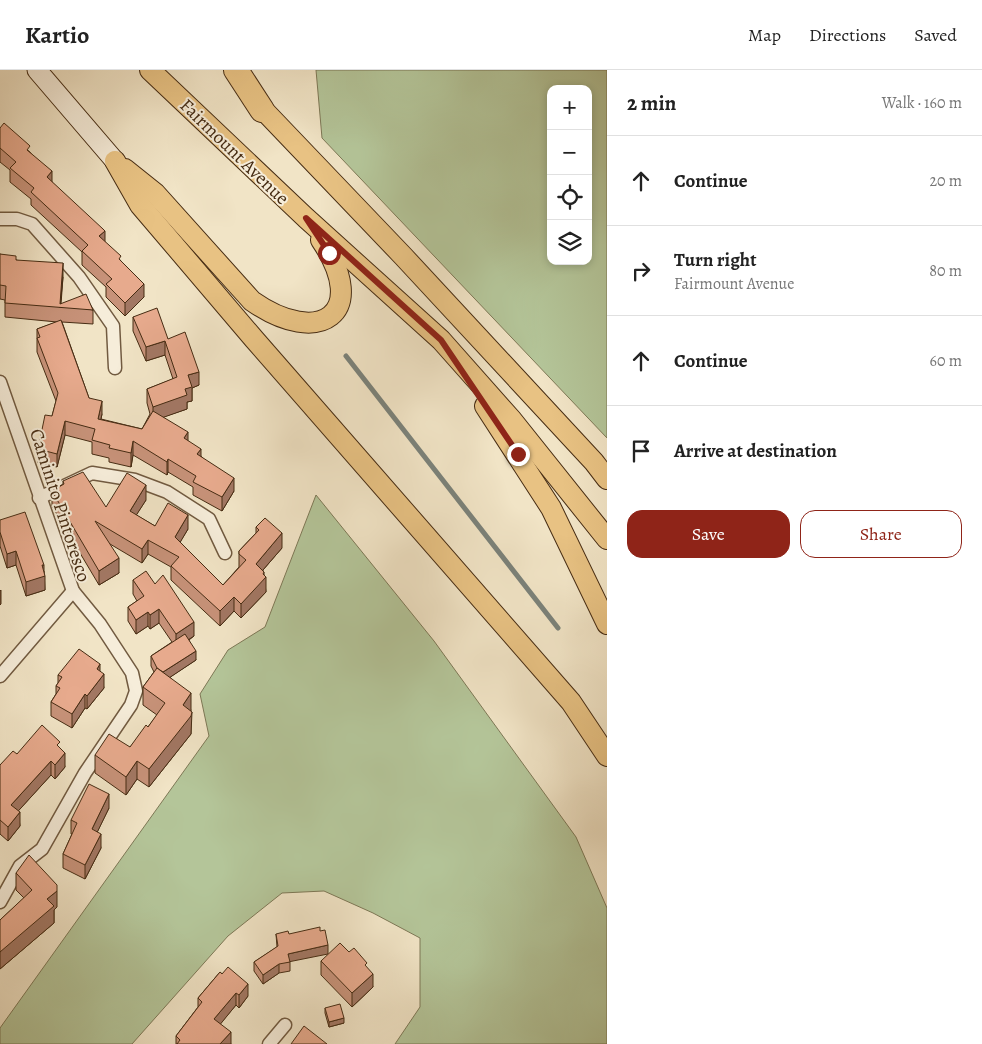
<!DOCTYPE html>
<meta charset="utf-8">
<style>
body{margin:0;font-family:Alegreya,serif;background:#f6f6f6;color:#222}
.controls{position:absolute;right:15px;top:15px;display:grid;overflow:hidden;border-radius:10px;box-shadow:0 2px 8px #0003}
.controls button{width:45px;height:45px;display:grid;place-items:center;padding:0;border:0;border-bottom:1px solid #e0e0e0;background:#fff;color:#222;font:25px sans-serif}
.stop{position:absolute;width:15px;height:15px;margin:-11px;border:4px solid #8f2418;border-radius:50%;background:#fff}
.stop.end{background:#8f2418;border-color:#fff;box-shadow:0 1px 5px #0008}
.list{margin:0;padding:0;list-style:none}
h2{display:flex;justify-content:space-between;align-items:center;height:65px;margin:0;padding:0 20px;font-size:21px}
h2 small{font-size:16px;font-weight:400;color:#767676}
.list li{display:grid;grid-template-columns:32px 1fr auto;gap:15px;align-items:center;box-sizing:border-box;height:90px;padding:0 20px;border-top:1px solid #e0e0e0}
.list b{display:block;font-size:19px;white-space:nowrap}
.list p{margin:0;font-size:16px;white-space:nowrap;color:#767676}
.list em{font-size:16px;font-style:normal;color:#767676}
.actions{display:flex;gap:10px;padding:15px 20px}
.actions a{flex:1;padding:11px 0;border:1px solid #8f2418;border-radius:15px;text-align:center;font-size:18px;color:#8f2418}
.actions .main{background:#8f2418;color:#fff}
.icon{flex:none;width:28px;height:28px;fill:none;stroke:currentColor;stroke-width:2;stroke-linecap:round;stroke-linejoin:round}
.map{position:relative;flex:none;width:607px;height:974px;overflow:hidden}
header{display:flex;align-items:center;gap:30px;box-sizing:border-box;height:70px;padding:0 25px;background:#fff;border-bottom:1px solid #e0e0e0}
header strong{font-size:24px}
nav{display:flex;gap:28px;margin-inline-start:auto;font-size:18px}
main{display:flex}
aside{flex:1;background:#fff}
.map>svg:first-child{display:block}
.green{fill:#b4c599;stroke:#7d7856;fill-rule:evenodd}
.lines{fill:none;stroke-linecap:round;stroke-linejoin:round}
.stream{stroke:#7b827a;stroke-width:5}
.street-casing{stroke:#715a40;stroke-width:15}
.secondary-casing{stroke:#462c13;stroke-width:21}
.primary-casing{stroke:#462c13;stroke-width:22}
.highway-casing{stroke:#462c13;stroke-width:26}
.street{stroke:#f6edda;stroke-width:12}
.secondary{stroke:#f6edda;stroke-width:19}
.primary{stroke:#e8c283;stroke-width:20}
.highway{stroke:#e8c283;stroke-width:24}
.wall{fill:#c79279;stroke:#462c13}
.shaded-wall{fill:#a27763;stroke:#462c13}
.building{fill:#e7aa8d;stroke:#462c13}
.route{stroke:#8f2418;stroke-width:6}
.labels{text-anchor:middle;stroke-width:4;stroke-linejoin:round;paint-order:stroke}
.street-label{font-size:19px;fill:#462c13;stroke:#f6edda}
</style>
<header>
<strong>Kartio</strong>
<nav><a>Map</a><a>Directions</a><a>Saved</a></nav>
</header>
<main>
<div class="map">
<svg width="607" height="974" viewBox="0 0 607 974">
<rect width="100%" height="100%" fill="#f1e4c6"/>
<filter id="stains"><feTurbulence type="fractalNoise" baseFrequency=".004" numOctaves="4"/><feColorMatrix values="0 0 0 0 .2 0 0 0 0 .09 0 0 0 0 .02 0 0 0 .5 -.17"/></filter>
<radialGradient id="worn" r=".72"><stop offset=".6" stop-color="#630" stop-opacity="0"/><stop offset="1" stop-color="#630" stop-opacity=".3"/></radialGradient>
<!-- green -->
<g class="green">
<path d="M316 0H607V368L322 68ZM551 19H588V191H551Z"/>
<polygon points="316,425 434,571 576,767 607,838 607,974 395,974 420,937 420,868 373,843 324,821 282,823 228,866 132,974 0,974 0,958 209,666 200,624 228,580 265,557"/>
</g>
<g class="lines">
<!-- stream -->
<polyline class="stream" points="346,286 558,558"/>
<defs>
<g id="street">
<polyline points="0,149 17,149 32,154 79,207 113,256 115,298"/>
<polyline points="0,312 73,521 100,554 132,603 136,621 131,635 85,703 42,779 20,796 0,832"/>
<polyline points="39,428 92,403 135,410 167,422 209,449 225,483"/>
<polyline points="0,606 73,521"/>
<polyline points="269,974 285,955"/>
</g>
<polyline id="secondary" points="37,0 115,91"/>
<g id="primary">
<polyline points="150,0 306,148 441,270 512,350 607,469"/>
<polyline points="253,29 403,186 594,392 607,409"/>
<polyline points="115,91 140,135 254,269 571,632 607,686"/>
<path d="M125 99 155 123 252 231C319 278 371 244 321 170"/>
<polyline points="485,336 551,438 607,554"/>
</g>
<polyline id="highway" points="236,0 262,40"/>
</defs>
<!-- street casing -->
<use href="#street" class="street-casing"/>
<!-- secondary casing -->
<use href="#secondary" class="secondary-casing"/>
<!-- primary casing -->
<use href="#primary" class="primary-casing"/>
<!-- highway casing -->
<use href="#highway" class="highway-casing"/>
<!-- street -->
<use href="#street" class="street"/>
<!-- secondary -->
<use href="#secondary" class="secondary"/>
<!-- primary -->
<use href="#primary" class="primary"/>
<!-- highway -->
<use href="#highway" class="highway"/>
</g>
<!-- wall -->
<g class="wall">
<polygon points="0,58 30,82 52,112 121,191 144,227 125,246 106,227 106,217 82,195 82,182 31,135 31,129 10,112 10,100 0,92"/>
<polygon points="0,184 63,207 61,234 93,240 93,254 62,252 89,328 102,344 101,349 142,359 150,344 147,333 147,319 173,309 165,285 146,291 133,261 133,247 168,269 199,315 192,318 192,331 187,332 187,339 163,347 188,371 201,386 234,421 222,441 193,425 193,417 168,402 167,405 133,385 131,397 109,392 109,388 92,384 92,372 65,365 57,397 38,393 38,379 52,346 56,331 37,282 37,259 57,252 5,247 5,230 0,229"/>
<polygon points="63,411 106,437 146,430 136,445 155,456 188,459 180,472 223,515 239,497 239,481 256,463 256,457 282,478 263,500 264,506 266,522 241,548 234,541 220,556 171,510 171,497 148,484 142,493 110,474 119,503 99,515 52,436 52,421 63,414"/>
<polygon points="0,450 44,501 45,520 26,526 16,495 7,498 0,476"/>
<polygon points="133,510 155,514 194,566 189,570 196,590 170,607 191,640 191,664 149,717 137,709 126,725 95,703 95,685 130,677 148,657 157,645 143,635 143,617 154,602 151,596 151,586 172,572 159,553 150,559 148,556 136,564 128,551 128,537 137,531 133,524"/>
<polygon points="100,601 104,618 87,639 85,638 72,658 51,646 51,632 56,624 56,616 58,613 58,605"/>
<polygon points="60,678 65,697 55,709 51,705 18,741 20,756 8,771 0,764 0,695 17,684"/>
<polygon points="109,738 97,762 101,778 85,809 63,798 63,784 72,764 71,764 71,750"/>
<polygon points="16,803 57,837 54,840 54,853 0,899 0,850 24,828 16,820"/>
<polygon points="276,864 290,892 290,901 279,903 263,914 254,901 254,892 277,877"/>
<polygon points="321,891 367,898 373,917 352,937 321,905"/>
<polygon points="220,902 248,926 239,938 236,935 220,954 231,974 176,974 176,966 198,937 198,928"/>
<polygon points="325,938 344,953 329,957 325,943"/>
</g>
<!-- shaded-wall -->
<g class="shaded-wall">
<polygon points="52,101 52,114 47,107"/>
<polygon points="105,161 105,174 99,166"/>
<polygon points="63,193 63,207 60,238"/>
<polygon points="144,214 144,227 125,246 125,233"/>
<polygon points="165,271 165,285 146,291 146,277"/>
<polygon points="199,302 199,315 192,318 192,331 187,332 187,339 153,351 153,337 185,319 188,305"/>
<polygon points="102,331 102,344 98,362 98,349"/>
<polygon points="65,351 65,365 57,397 57,384"/>
<polygon points="188,362 188,375 184,368"/>
<polygon points="133,371 133,385 131,397 131,383"/>
<polygon points="201,379 201,392 197,384"/>
<polygon points="168,389 168,402 167,405 167,392"/>
<polygon points="234,408 234,421 222,441 222,427"/>
<polygon points="146,415 146,430 130,455 130,441"/>
<polygon points="188,445 188,459 175,481 175,467"/>
<polygon points="282,463 282,478 256,508 256,494"/>
<polygon points="148,470 148,484 142,493 142,479"/>
<polygon points="16,481 16,495 7,498 7,484"/>
<polygon points="119,488 119,503 99,515 99,501"/>
<polygon points="42,495 44,495 44,506 45,506 45,520 26,526 26,512"/>
<polygon points="264,502 264,509 266,507 266,522 241,548 241,534"/>
<polygon points="1,520 1,534 0,535 0,521"/>
<polygon points="234,527 234,541 220,556 220,541"/>
<polygon points="159,539 159,553 150,559 150,545"/>
<polygon points="148,542 148,556 136,564 136,550"/>
<polygon points="194,552 194,566 176,578 176,564"/>
<polygon points="196,581 196,590 160,614 160,604"/>
<polygon points="100,594 100,608 97,599"/>
<polygon points="104,604 104,618 87,639 87,626"/>
<polygon points="191,623 191,640 183,653 183,635"/>
<polygon points="85,624 85,638 72,658 72,644"/>
<polygon points="192,642 191,664 149,717 149,699"/>
<polygon points="65,683 65,697 55,709 55,695"/>
<polygon points="51,691 51,705 11,749 11,735"/>
<polygon points="137,691 137,709 126,725 126,707"/>
<polygon points="109,724 109,738 92,773 92,759"/>
<polygon points="20,742 20,756 8,771 8,757"/>
<polygon points="101,764 101,778 85,809 85,795"/>
<polygon points="57,821 57,837 54,840 54,853 0,899 0,882 47,829"/>
<polygon points="328,875 328,884 288,892 288,884"/>
<polygon points="279,894 279,903 263,914 263,905"/>
<polygon points="373,904 373,917 352,937 352,923"/>
<polygon points="248,914 248,926 239,938 239,925"/>
<polygon points="236,923 236,935 214,962 214,949"/>
<polygon points="344,948 344,953 329,957 329,952"/>
<polygon points="231,962 231,974 220,974"/>
</g>
<!-- building -->
<g class="building">
<polygon points="4,53 29,75 30,76 27,80 52,101 47,107 103,159 105,161 99,166 121,186 119,189 144,214 125,233 106,214 112,209 82,181 88,175 31,122 34,118 10,98 16,92 0,78 0,58"/>
<polygon points="0,184 16,186 16,190 63,193 60,234 86,224 93,240 5,233 6,216 0,215"/>
<polygon points="157,238 168,269 185,262 199,302 188,305 192,317 185,319 187,325 153,337 147,319 177,307 165,271 146,277 133,247"/>
<polygon points="61,250 89,328 102,331 98,349 142,359 153,341 188,362 184,368 201,379 197,384 234,408 222,427 193,412 196,406 168,389 167,392 133,371 131,383 109,378 110,375 92,370 95,359 65,351 57,384 38,379 45,345 52,346 58,323 37,268 40,267 37,259"/>
<polygon points="83,402 106,437 127,403 146,415 130,441 155,456 168,433 188,445 175,467 223,515 246,490 239,484 239,481 259,460 256,457 265,448 282,463 256,494 264,502 263,504 266,507 241,534 234,527 220,541 171,496 179,487 148,470 142,479 95,451 119,488 99,501 52,421 64,414 63,411"/>
<polygon points="25,442 44,495 42,495 45,506 26,512 16,481 7,484 0,462 0,450"/>
<polygon points="146,501 155,514 163,505 194,552 176,564 159,539 150,545 148,542 136,550 128,537 144,526 133,510"/>
<polygon points="185,564 196,581 163,602 157,598 151,586"/>
<polygon points="79,579 100,594 97,599 104,604 87,626 85,624 72,644 51,632 60,618 56,616 62,607 58,605"/>
<polygon points="157,598 191,623 183,635 192,642 191,646 149,699 137,691 126,707 95,685 109,664 130,677 146,655 148,657 165,633 143,617"/>
<polygon points="42,655 60,672 57,675 65,683 55,695 51,691 11,735 20,742 8,757 0,750 0,695 13,681 17,684"/>
<polygon points="89,714 109,724 92,759 101,764 85,795 63,784 77,753 71,750"/>
<polygon points="29,785 57,815 57,821 47,829 54,836 0,882 0,850 32,820 16,803"/>
<polygon points="320,857 320,861 325,860 328,875 288,884 290,892 279,894 263,905 254,892 278,876 276,864 288,861 289,864"/>
<polygon points="340,873 349,882 354,878 367,893 365,895 373,904 352,923 321,891"/>
<polygon points="228,897 248,914 239,925 236,923 214,949 231,962 220,974 177,974 180,970 176,966 202,932 198,928 220,902 222,904"/>
<polygon points="340,934 344,948 329,952 325,938"/>
<polygon points="304,956 327,974 291,974"/>
</g>
<g class="lines">
<!-- route -->
<polyline class="route" points="329,183 306,148 441,270 518,384"/>
</g>
<g class="labels">
<!-- street labels -->
<g class="street-label">
<text transform="translate(235 81) rotate(44)" y="7">Fairmount Avenue</text>
<text transform="translate(61 435) rotate(72)" y="7">Caminito Pintoresco</text>
</g>
</g>
<rect width="100%" height="100%" filter="url(#stains)"/>
<rect width="100%" height="100%" fill="url(#worn)"/>
</svg>
<div class="controls">
<button>+</button>
<button>−</button>
<button><svg class="icon" aria-label="locate" viewBox="0 0 24 24"><circle cx="12" cy="12" r="6"/><path d="M12 2v4M12 18v4M2 12h4M18 12h4"/></svg></button>
<button><svg class="icon" aria-label="layers" viewBox="0 0 24 24"><path d="M12 4l9 5-9 5-9-5zM3 14l9 5 9-5"/></svg></button>
</div>
<div class="stop" style="left:329px;top:183px"></div>
<div class="stop end" style="left:518px;top:384px"></div>
</div>
<aside>
<h2>2 min<small>Walk · 160 m</small></h2>
<ul class="list">
<li><svg class="icon" aria-label="ahead" viewBox="0 0 24 24"><path d="M12 20V5M6 11l6-6 6 6"/></svg><div><b>Continue</b></div><em>20 m</em></li>
<li><svg class="icon" aria-label="right" viewBox="0 0 24 24"><path d="M7 20v-9h11M14 6l5 5-5 5"/></svg><div><b>Turn right</b><p>Fairmount Avenue</p></div><em>80 m</em></li>
<li><svg class="icon" aria-label="ahead" viewBox="0 0 24 24"><path d="M12 20V5M6 11l6-6 6 6"/></svg><div><b>Continue</b></div><em>60 m</em></li>
<li><svg class="icon" aria-label="arrive" viewBox="0 0 24 24"><path d="M6 21V4h12l-3 4 3 4H6"/></svg><div><b>Arrive at destination</b></div></li>
</ul>
<div class="actions"><a class="main">Save</a><a>Share</a></div>
</aside>
</main>
